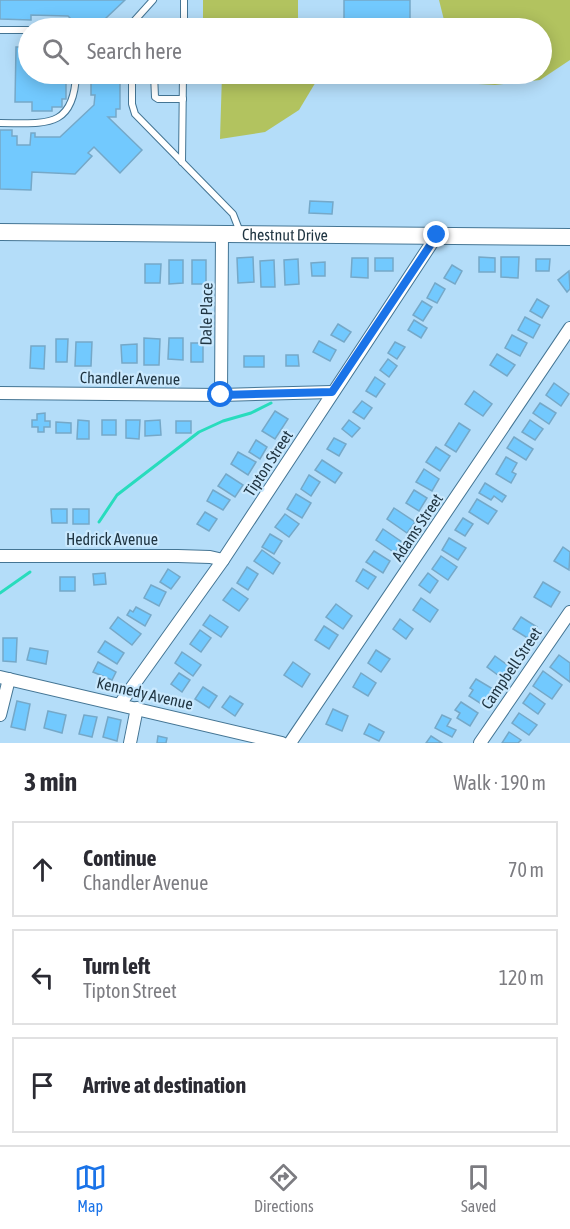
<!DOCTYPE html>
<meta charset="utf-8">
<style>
body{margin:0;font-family:"Asap Condensed",sans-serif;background:#f2f2f3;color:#2b2b33}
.stop{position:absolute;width:18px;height:18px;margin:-14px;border:4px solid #1a73e8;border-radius:50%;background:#fff}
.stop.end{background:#1a73e8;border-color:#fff;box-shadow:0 2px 6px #0008}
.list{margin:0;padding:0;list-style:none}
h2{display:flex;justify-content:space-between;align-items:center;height:78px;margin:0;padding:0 24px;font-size:26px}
h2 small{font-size:20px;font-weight:400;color:#7c7c81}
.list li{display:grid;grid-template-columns:39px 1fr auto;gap:18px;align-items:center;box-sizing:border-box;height:96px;margin:0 12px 12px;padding:0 12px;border:2px solid #e1e1e2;border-radius:0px}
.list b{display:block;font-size:22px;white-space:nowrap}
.list p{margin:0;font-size:20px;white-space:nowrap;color:#7c7c81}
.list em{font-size:20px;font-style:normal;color:#7c7c81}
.icon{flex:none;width:33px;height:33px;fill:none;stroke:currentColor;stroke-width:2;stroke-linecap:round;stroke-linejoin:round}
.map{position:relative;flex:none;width:570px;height:743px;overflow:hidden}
.search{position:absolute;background:#fff;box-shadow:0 3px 15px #0003;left:18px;right:18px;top:18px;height:66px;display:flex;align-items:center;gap:15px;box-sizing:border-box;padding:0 21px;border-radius:33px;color:#7c7c81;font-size:22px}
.sheet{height:402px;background:#fff}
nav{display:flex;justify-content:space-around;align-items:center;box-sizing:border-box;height:84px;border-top:2px solid #e1e1e2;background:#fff;font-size:16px;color:#7c7c81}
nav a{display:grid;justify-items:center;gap:3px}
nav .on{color:#1a73e8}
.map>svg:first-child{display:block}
.green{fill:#b2c35f}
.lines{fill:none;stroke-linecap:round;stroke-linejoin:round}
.stream{stroke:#28dcbd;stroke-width:3}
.building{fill:#72c9fe;stroke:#75a8c8;stroke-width:1.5}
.lane-casing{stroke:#447594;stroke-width:8}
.street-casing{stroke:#447594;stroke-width:14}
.secondary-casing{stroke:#447594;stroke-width:18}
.lane{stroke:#fff;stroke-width:6}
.street{stroke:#fff;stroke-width:12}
.secondary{stroke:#fff;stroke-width:16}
.route{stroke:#1a73e8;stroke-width:8}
.labels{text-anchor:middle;stroke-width:4.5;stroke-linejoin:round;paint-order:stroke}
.street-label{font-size:16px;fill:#1f3441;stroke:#cae9fe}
</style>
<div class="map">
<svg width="570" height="743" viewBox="0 0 570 743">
<rect width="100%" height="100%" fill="#b4ddf9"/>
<!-- green -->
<g class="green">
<polygon points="203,0 298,0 298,22 203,20"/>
<polygon points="439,0 570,0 570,60 540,80 495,85 461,83 458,74 542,74 542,28 446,28"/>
<polygon points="222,74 318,74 317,80 299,110 265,132 220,139"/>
</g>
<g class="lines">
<!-- stream -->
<g class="stream">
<polyline points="99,522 117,495 199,432 223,421 251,413 271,403"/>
<polyline points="0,593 30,572"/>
</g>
</g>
<!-- building -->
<g class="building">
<polygon points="0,0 125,0 105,19 109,23 118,23 118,28 80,28 68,16 31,15 31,20 0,19"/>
<rect x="344" y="0" width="66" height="28"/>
<polygon points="16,47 28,47 28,74 66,74 66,99 62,99 62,107 52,107 52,111 32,111 32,102 15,102"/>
<polygon points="91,74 120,74 120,109 116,109 116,117 108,117 142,150 120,173 94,147 88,153 92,156 75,174 32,172 31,190 0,189 0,130 12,130 12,136 17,136 17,145 30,145 31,133 35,133 35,137 60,137 94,105 95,95 91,95"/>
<polygon points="310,201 333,202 332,214 309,213"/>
<polygon points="253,257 254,282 238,283 237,258"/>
<polygon points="479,257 495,258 495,272 479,272"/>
<polygon points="501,257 519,257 518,278 501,277"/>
<polygon points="352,258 368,258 368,278 351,277"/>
<rect x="375" y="258" width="18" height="13"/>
<polygon points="298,259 299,284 285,285 284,260"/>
<polygon points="536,259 550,259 549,271 536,271"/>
<polygon points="169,260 183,260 183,283 169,284"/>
<rect x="192" y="260" width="14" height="24"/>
<polygon points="274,260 275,287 261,287 260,261"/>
<polygon points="325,262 325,276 312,276 311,263"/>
<polygon points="145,264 161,264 160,283 145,283"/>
<polygon points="452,265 462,271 455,284 444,278"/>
<polygon points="569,271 570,289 567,292 558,280"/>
<polygon points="435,283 445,289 437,303 427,298"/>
<polygon points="537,299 549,306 542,318 530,311"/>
<polygon points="422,301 432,307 423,321 413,315"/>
<polygon points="525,317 540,325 533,338 518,330"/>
<polygon points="414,320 427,328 421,338 408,330"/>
<polygon points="338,324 351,332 344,342 331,335"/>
<polygon points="512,335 527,343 520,356 505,348"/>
<polygon points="144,338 160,339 159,365 144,365"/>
<polygon points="169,338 183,338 183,360 168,359"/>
<polygon points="56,339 68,339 67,362 56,362"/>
<polygon points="319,341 336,350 330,361 313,352"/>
<polygon points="76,342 92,342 91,366 75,366"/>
<polygon points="395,342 405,347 397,359 388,353"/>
<rect x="191" y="343" width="12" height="19"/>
<polygon points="137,344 137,363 122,363 121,345"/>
<polygon points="31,346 45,346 44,369 30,368"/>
<polygon points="497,354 515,365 507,376 490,365"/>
<polygon points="286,355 298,355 299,366 286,366"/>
<rect x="244" y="356" width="20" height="11"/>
<polygon points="388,359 397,366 389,377 380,370"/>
<polygon points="375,377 385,384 376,397 366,391"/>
<polygon points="554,383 569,394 561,406 546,395"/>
<polygon points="474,391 492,404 483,416 465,404"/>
<polygon points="362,401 372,408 364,419 353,412"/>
<polygon points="540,403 556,413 549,424 533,413"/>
<polygon points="275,411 288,419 275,439 262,431"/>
<polygon points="45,413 45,421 50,421 50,427 44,427 44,432 38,432 38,427 32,427 32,420 37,420 37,414"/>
<polygon points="78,420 89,421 89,439 77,439"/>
<rect x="102" y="420" width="14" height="15"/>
<polygon points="126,420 140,420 139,439 126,438"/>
<polygon points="160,420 161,435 145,436 145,421"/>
<polygon points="349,420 360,428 352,437 342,429"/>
<polygon points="530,420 543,429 535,440 522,432"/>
<rect x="176" y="421" width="15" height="12"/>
<polygon points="56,422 71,423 71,433 56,433"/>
<polygon points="459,423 470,430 456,452 445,445"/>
<polygon points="514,437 533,449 526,460 507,448"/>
<polygon points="334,438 346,444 339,456 327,449"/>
<polygon points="256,440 267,447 260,459 249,452"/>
<polygon points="436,447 450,456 440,471 426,462"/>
<polygon points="238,452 256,462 248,475 231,464"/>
<polygon points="506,457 517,463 512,472 516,474 511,483 496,474"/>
<polygon points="322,460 342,473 335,483 315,470"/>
<polygon points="424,469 439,479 432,491 416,482"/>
<polygon points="226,474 243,485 235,497 218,486"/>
<polygon points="309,475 320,482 311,496 301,489"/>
<polygon points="485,483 506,496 502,502 494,496 491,500 479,493"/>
<polygon points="213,490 230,500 223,510 207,501"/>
<polygon points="414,490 427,498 419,511 406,503"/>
<polygon points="296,494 311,503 302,518 287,509"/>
<polygon points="477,499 497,511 488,524 469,512"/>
<polygon points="394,508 415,522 407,533 387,519"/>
<polygon points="51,509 67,509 67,523 52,523"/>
<rect x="73" y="509" width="16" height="15"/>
<polygon points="205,512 217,519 209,531 197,524"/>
<polygon points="285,514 299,524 289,537 275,527"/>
<polygon points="463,518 473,524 465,536 455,530"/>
<polygon points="383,529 402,542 395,553 376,540"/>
<polygon points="270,534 282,541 274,554 262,547"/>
<polygon points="449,538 466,548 458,560 442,550"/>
<polygon points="563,547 570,552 569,570 554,561"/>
<polygon points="262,550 280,563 273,574 254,561"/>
<polygon points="374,551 390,561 383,573 366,562"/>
<polygon points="441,556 457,567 448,580 432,569"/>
<polygon points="247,567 258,574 248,590 237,583"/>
<polygon points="168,569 180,577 171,589 160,582"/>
<polygon points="363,569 376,577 368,589 356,581"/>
<polygon points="105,573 106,584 94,585 93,574"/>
<polygon points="428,573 438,581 430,593 419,585"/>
<rect x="60" y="577" width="15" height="14"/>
<polygon points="543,582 560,592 551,607 534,597"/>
<polygon points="151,585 166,592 159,606 144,598"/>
<polygon points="232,588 248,599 239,611 223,600"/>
<polygon points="421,598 438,610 430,622 413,610"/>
<polygon points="336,604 352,616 343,629 326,617"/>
<polygon points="136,607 151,615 145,626 127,615 130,610 133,612"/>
<polygon points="210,615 228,627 221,637 203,625"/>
<polygon points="118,617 141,634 132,645 110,628"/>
<polygon points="521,617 537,627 529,639 513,629"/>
<polygon points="400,619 413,629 406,639 393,629"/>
<polygon points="324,626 338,635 329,649 315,640"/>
<polygon points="200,630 211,638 201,652 190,644"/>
<polygon points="3,638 17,638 16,662 3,661"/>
<polygon points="105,641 124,653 117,664 98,652"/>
<polygon points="30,648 48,651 46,664 27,660"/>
<polygon points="376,650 390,659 381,672 368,663"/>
<polygon points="182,652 201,665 193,676 175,663"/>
<polygon points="559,655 570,663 570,682 550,667"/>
<polygon points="495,656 510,667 502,678 487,667"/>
<polygon points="98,662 116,672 112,680 93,672"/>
<polygon points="293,662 310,674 302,687 284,675"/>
<polygon points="543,671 562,685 552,699 533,686"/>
<polygon points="179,673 190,680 182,692 171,684"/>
<polygon points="361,673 376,683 368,696 353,687"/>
<polygon points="476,679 493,689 483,705 469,696 473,690 470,688"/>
<polygon points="203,687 217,696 209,708 195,699"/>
<polygon points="530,693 545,704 538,714 523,703"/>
<polygon points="230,696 243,704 235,716 222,707"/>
<polygon points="17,701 30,704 25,730 11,727"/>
<polygon points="461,702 478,713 470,726 457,718 460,713 455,710"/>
<polygon points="333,709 348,716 342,731 326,724"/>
<polygon points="48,711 66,715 62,733 44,728"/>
<polygon points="519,713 537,725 529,735 512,723"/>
<polygon points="84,715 97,717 92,737 79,734"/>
<polygon points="442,715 451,719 447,726 456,730 452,737 435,728"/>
<polygon points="108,717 121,720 117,741 103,737"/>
<polygon points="369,724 384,732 379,741 364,734"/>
<polygon points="509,732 521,740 518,743 502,743"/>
<polygon points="158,736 167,738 166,743 157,743"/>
<polygon points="431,736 442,743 426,743"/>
</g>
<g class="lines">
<defs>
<g id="lane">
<polyline points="184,0 184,28"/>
<polyline points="132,28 135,20 153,0"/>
<polyline points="0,30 28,30"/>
<polyline points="132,74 132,104 135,114 233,214 240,232"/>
<polyline points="154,74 155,97 158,99 183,99"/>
<path d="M0 123C44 123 74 130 76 74"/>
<polyline points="182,162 183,74"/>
</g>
<g id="street">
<polyline points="0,393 221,395 332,392"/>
<polyline points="221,395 222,234"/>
<polyline points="0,556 178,556 210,557 223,560"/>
<polyline points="0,677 282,743"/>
<polyline points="120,704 223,560 437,235"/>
<polyline points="0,715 9,679"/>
<polyline points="130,743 137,708"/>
<polyline points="290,743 570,328"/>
<polyline points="480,743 570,612"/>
</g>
<g id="secondary">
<path id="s1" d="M0 232 570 237"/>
</g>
</defs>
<!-- lane casing -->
<use href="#lane" class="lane-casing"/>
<!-- street casing -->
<use href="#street" class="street-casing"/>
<!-- secondary casing -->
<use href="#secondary" class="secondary-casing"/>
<!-- lane -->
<use href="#lane" class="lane"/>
<!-- street -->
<use href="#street" class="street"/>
<!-- secondary -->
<use href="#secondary" class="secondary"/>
</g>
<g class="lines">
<!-- route -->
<polyline class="route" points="221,395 332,392 437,235"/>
</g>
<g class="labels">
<!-- street labels -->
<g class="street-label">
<text dy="6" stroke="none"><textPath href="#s1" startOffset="285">Chestnut Drive</textPath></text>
<text transform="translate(206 314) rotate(-89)" y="6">Dale Place</text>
<text transform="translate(130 378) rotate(1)" y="6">Chandler Avenue</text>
<text transform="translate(268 463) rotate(-57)" y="6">Tipton Street</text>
<text transform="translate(417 527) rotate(-56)" y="6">Adams Street</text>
<text x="112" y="545">Hedrick Avenue</text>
<text transform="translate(511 668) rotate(-56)" y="6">Campbell Street</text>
<text transform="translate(145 693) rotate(13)" y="6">Kennedy Avenue</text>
</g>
</g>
</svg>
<div class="stop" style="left:221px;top:395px"></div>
<div class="stop end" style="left:437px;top:235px"></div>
<div class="search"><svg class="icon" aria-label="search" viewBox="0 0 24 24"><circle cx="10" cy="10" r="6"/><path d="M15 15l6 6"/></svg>Search here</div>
</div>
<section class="sheet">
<h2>3 min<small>Walk · 190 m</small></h2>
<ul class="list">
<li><svg class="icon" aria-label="ahead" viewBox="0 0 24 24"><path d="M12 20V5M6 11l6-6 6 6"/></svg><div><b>Continue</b><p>Chandler Avenue</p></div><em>70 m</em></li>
<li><svg class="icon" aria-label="left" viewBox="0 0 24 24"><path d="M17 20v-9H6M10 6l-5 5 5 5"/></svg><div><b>Turn left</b><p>Tipton Street</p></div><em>120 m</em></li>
<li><svg class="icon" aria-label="arrive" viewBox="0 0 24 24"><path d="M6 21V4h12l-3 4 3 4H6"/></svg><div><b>Arrive at destination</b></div></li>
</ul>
</section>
<nav>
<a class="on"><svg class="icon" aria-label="map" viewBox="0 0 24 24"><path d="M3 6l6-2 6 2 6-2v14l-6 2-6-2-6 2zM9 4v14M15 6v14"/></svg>Map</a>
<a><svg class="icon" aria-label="directions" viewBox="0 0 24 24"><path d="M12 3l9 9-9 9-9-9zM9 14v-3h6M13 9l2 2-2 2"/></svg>Directions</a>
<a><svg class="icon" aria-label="saved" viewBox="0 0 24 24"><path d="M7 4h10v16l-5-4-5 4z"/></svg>Saved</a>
</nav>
